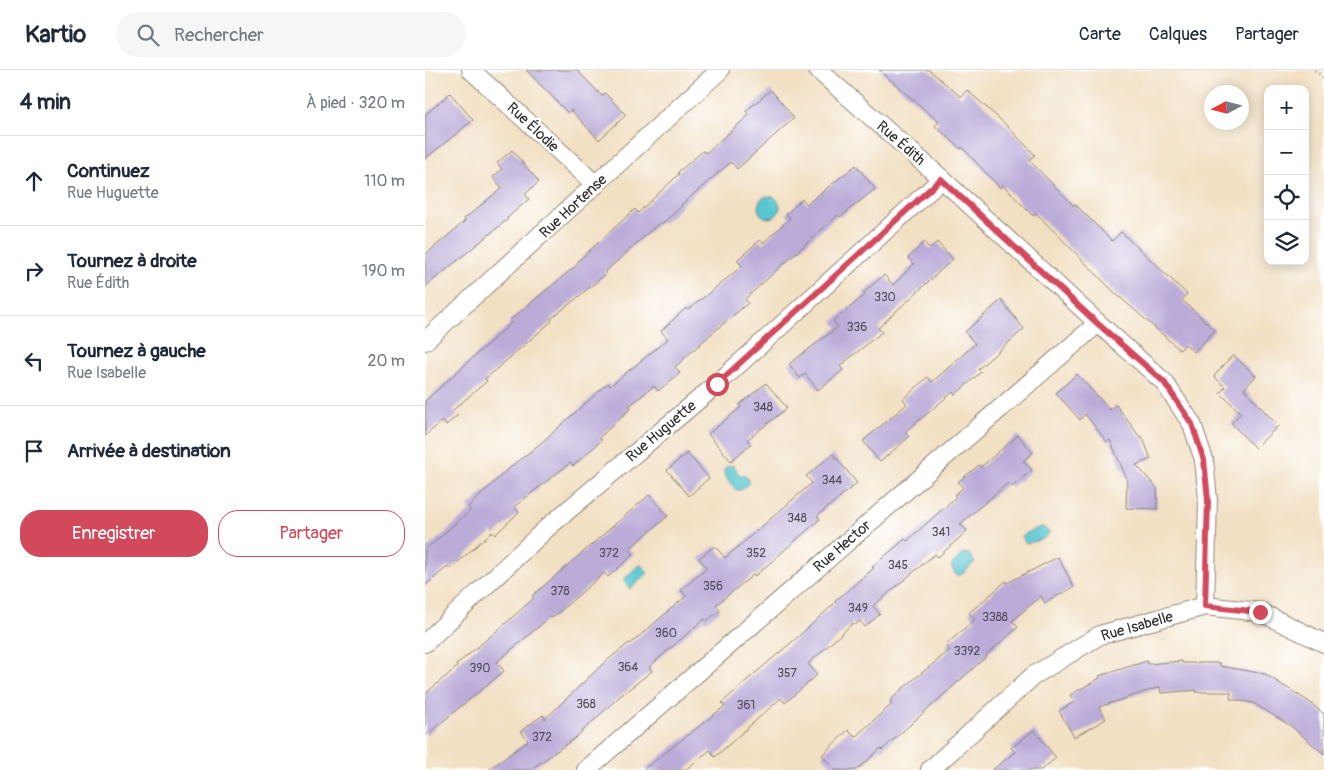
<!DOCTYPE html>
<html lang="fr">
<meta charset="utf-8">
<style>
body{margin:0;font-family:Pangolin,sans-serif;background:#f6f6f7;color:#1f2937}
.controls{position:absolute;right:15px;top:15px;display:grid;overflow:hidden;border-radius:10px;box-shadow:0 2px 12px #0003}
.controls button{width:45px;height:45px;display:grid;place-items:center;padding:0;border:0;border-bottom:1px solid #e0e1e3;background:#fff;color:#1f2937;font:25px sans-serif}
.compass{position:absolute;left:779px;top:15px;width:45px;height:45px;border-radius:50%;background:#fff;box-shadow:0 2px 12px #0003;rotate:263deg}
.stop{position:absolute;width:15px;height:15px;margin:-11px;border:4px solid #d1495b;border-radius:50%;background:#fff}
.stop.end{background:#d1495b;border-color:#fff;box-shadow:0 1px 5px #0008}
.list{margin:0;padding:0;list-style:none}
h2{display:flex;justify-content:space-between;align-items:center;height:65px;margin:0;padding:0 20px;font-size:21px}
h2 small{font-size:16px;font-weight:400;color:#747a83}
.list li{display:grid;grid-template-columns:32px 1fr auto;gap:15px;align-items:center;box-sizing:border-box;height:90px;padding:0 20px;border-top:1px solid #e0e1e3}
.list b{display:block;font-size:19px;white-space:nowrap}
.list p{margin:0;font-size:16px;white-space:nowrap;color:#747a83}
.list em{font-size:16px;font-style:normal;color:#747a83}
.actions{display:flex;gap:10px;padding:15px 20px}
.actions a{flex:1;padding:11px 0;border:1px solid #d1495b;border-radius:20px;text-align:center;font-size:18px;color:#d1495b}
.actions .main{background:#d1495b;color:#fff}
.icon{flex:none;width:28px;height:28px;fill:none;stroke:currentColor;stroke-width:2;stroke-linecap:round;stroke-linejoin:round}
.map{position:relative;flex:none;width:899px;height:700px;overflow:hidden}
header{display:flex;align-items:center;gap:30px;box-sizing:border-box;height:70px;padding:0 25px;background:#fff;border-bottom:1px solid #e0e1e3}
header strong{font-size:24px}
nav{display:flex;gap:28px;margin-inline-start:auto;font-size:18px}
.search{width:350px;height:45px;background:#f6f6f7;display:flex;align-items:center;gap:12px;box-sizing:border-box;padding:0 18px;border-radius:28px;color:#747a83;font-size:19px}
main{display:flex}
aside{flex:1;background:#fff}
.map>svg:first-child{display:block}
.water{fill:#59c6d0;stroke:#42787e}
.building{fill:#baabd8}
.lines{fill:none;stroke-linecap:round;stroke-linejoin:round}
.minor-casing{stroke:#8e8677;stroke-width:20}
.path{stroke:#8e8677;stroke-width:3;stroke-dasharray:1 4;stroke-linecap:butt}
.minor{stroke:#fff;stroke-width:18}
.route{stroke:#d1495b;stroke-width:6}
.labels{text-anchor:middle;stroke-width:5;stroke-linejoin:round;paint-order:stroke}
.number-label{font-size:12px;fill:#4f4b56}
.street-label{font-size:15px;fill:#2b2b2b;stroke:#fff}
</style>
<header>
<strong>Kartio</strong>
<div class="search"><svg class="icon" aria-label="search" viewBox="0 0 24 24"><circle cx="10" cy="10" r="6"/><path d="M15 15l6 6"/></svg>Rechercher</div>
<nav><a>Carte</a><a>Calques</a><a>Partager</a></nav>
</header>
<main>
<aside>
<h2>4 min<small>À pied · 320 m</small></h2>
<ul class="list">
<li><svg class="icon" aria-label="ahead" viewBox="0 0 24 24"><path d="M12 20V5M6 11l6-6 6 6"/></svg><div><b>Continuez</b><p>Rue Huguette</p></div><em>110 m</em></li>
<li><svg class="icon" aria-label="right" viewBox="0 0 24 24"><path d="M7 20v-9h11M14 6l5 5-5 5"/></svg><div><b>Tournez à droite</b><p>Rue Édith</p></div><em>190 m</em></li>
<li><svg class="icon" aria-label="left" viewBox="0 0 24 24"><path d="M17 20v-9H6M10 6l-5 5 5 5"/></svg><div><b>Tournez à gauche</b><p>Rue Isabelle</p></div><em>20 m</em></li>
<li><svg class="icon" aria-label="arrive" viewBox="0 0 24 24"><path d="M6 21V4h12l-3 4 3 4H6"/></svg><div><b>Arrivée à destination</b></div></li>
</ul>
<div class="actions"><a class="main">Enregistrer</a><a>Partager</a></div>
</aside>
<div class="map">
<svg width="899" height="700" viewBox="0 0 899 700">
<rect width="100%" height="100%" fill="#fff"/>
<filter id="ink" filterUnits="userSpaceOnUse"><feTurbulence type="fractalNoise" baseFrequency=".02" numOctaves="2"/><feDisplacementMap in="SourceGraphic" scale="10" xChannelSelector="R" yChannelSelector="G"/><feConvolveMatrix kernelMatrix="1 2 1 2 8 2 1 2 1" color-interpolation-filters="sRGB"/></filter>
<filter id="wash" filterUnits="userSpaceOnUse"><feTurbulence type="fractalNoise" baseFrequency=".0096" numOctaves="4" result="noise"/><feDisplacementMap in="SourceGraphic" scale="20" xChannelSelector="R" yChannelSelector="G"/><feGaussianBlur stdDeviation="1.12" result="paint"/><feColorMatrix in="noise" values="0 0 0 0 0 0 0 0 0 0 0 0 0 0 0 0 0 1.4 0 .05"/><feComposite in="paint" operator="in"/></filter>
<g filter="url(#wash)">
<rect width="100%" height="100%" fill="#f2e0c3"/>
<!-- water -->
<g class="water">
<circle cx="344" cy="137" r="11"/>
<polygon points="308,395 311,399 313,404 320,405 325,412 316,420 311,420 299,405 299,399 302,396"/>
<path d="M618 457 624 462C621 469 617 469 611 471 604 473 600 476 596 466 603 463 610 458 618 457Z"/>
<polygon points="538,483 544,484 550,492 536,505 531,505 527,498 527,494"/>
<polygon points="215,494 223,503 205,519 198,510"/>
</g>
<g id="blocks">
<!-- building -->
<g class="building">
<polygon points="101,0 152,0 177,26 180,23 201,45 174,70 146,40 143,43"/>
<polygon points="454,0 504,0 536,27 542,20 578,52 610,85 604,90 648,135 650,134 687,171 696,162 762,224 757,230 790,260 769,282 760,274 755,280 688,221 611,143 608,146 578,115 575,118 537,77 536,79 510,56 514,52"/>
<polygon points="346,20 369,48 312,99 306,92 256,135 257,136 237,154 235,152 180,202 181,204 126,249 127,251 60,309 62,311 28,340 33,345 21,355 17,351 0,366 0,331 86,253 84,251 153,194 152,192 210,139 213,143 254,104 253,102 278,81 281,83 324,45 321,41"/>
<polygon points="25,23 48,50 0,89 0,45"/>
<polygon points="87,80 114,112 100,124 104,129 82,148 83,149 0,217 0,185 40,151 39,149 77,118 68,107 77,99 72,93"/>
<polygon points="431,95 450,119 415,147 413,145 320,229 323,233 285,265 250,297 255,303 233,321 229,316 204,336 206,338 174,368 177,370 148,396 145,393 89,437 94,442 70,465 67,462 25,499 23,496 0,516 0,480 46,440 43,437 82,400 116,373 183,313 185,316 243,269 236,261 261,238 263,240 317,196 312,190 335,170 338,173 365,148 361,144 377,129 382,134"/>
<polygon points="499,172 505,179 512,172 528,189 453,258 457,262 415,296 418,300 393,320 380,304 375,308 364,294 413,257 408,251 440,225 438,223 459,205 468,215 489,194 483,188"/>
<polygon points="576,230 599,259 553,299 556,302 530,325 528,322 480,362 484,367 455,392 438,371 482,334 478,329 503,307 507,312 550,274 540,262"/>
<polygon points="808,285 831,306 819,319 853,356 830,378 806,353 816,343 795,323 800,317 789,306"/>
<polygon points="652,304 685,340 691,335 715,367 717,366 726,389 711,395 732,418 732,439 701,438 702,409 685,370 682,372 660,344 655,350 631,323"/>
<polygon points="341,313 362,338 322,370 326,374 306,391 283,364 316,337 314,335"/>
<polygon points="593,365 608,383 598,391 607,400 587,417 583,413 535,454 542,461 513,487 510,484 448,536 455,544 440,557 435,551 430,555 428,553 383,594 392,605 360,633 356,628 290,687 285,680 260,700 218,700 300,636 297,633 321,611 374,566 411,532 410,531 449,498 447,497 480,469 482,471 531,427 529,425 538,418 533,412 554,395 556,397"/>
<polygon points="262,383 284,408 264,426 242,400"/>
<polygon points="408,384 432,413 392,446 395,449 330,506 329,504 291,535 295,541 281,551 279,549 224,597 227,601 194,627 150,668 105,700 63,700 103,671 96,661 118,645 120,649 180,592 204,573 205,574 261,526 256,520 282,498 274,488 290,476 300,488 387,413 381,406"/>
<polygon points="224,425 243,446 204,479 209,484 183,507 179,503 127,548 125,547 72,592 79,601 0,666 0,624 32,597 31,595 73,560 109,528 107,526"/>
<polygon points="633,487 649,517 620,533 616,526 587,551 593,557 561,585 562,586 457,680 456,678 432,700 410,700 397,685 423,660 430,667 467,634 465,631 477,619 525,580 521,575 550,549 544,543 581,511 582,513"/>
<polygon points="722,591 723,594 757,591 757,593 795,593 795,596 840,604 883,631 899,644 899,684 866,656 828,633 805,629 806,622 771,622 772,620 736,623 735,617 674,637 681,649 649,667 634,641 649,632 645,625 675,608 674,606"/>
<polygon points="609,660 631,688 616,700 567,700 590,682 586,678"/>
</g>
</g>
</g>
<g filter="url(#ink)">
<use href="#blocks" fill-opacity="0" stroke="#8e8677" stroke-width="1"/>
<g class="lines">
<defs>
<g id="minor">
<polyline points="46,0 171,115"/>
<polyline points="393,0 517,109 673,253 739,312 767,354 779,390 783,430 780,536"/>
<polyline points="0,271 295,0"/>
<polyline points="0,573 122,458 292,314 517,109"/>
<polyline points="161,700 673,253"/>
<polyline points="505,700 608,606 675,565 780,536 835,542 899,573"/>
</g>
</defs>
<!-- minor casing -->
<use href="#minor" class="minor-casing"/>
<!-- path -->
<polyline class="path" points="890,0 899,8"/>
<!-- minor -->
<use href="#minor" class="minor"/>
</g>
</g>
<g class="lines" filter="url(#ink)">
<!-- route -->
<polyline class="route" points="292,314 516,109 672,253 739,312 767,354 779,390 783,430 780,536 835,542"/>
</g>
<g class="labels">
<!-- number labels -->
<g class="number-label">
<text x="460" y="231">330</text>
<text x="432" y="261">336</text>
<text x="338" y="341">348</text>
<text x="407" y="414">344</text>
<text x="372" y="452">348</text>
<text x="516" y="466">341</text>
<text x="184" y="487">372</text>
<text x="331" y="487">352</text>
<text x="473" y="499">345</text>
<text x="288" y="520">356</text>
<text x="135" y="525">378</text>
<text x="433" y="542">349</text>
<text x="570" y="551">3388</text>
<text x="241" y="567">360</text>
<text x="542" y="585">3392</text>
<text x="203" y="601">364</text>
<text x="55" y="602">390</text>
<text x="362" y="607">357</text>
<text x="161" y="638">368</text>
<text x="321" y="639">361</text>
<text x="117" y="671">372</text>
</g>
<!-- street labels -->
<g class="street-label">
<text transform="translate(108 57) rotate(43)" y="5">Rue Élodie</text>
<text transform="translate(476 73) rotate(41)" y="5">Rue Édith</text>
<text transform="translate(148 136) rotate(-43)" y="5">Rue Hortense</text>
<text transform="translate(236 361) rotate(-40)" y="5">Rue Huguette</text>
<text transform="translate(417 476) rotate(-41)" y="5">Rue Hector</text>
<text transform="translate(712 556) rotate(-16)" y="5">Rue Isabelle</text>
</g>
</g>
</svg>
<div class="controls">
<button>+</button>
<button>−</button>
<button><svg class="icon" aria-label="locate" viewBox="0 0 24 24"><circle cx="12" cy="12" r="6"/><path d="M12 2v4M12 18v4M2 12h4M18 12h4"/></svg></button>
<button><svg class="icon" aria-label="layers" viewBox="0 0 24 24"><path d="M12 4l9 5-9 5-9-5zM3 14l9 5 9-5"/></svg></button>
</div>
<svg class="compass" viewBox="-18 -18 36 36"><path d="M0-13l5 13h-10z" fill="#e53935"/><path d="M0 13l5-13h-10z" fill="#747a83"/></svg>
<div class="stop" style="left:292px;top:314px"></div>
<div class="stop end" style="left:835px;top:542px"></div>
</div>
</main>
